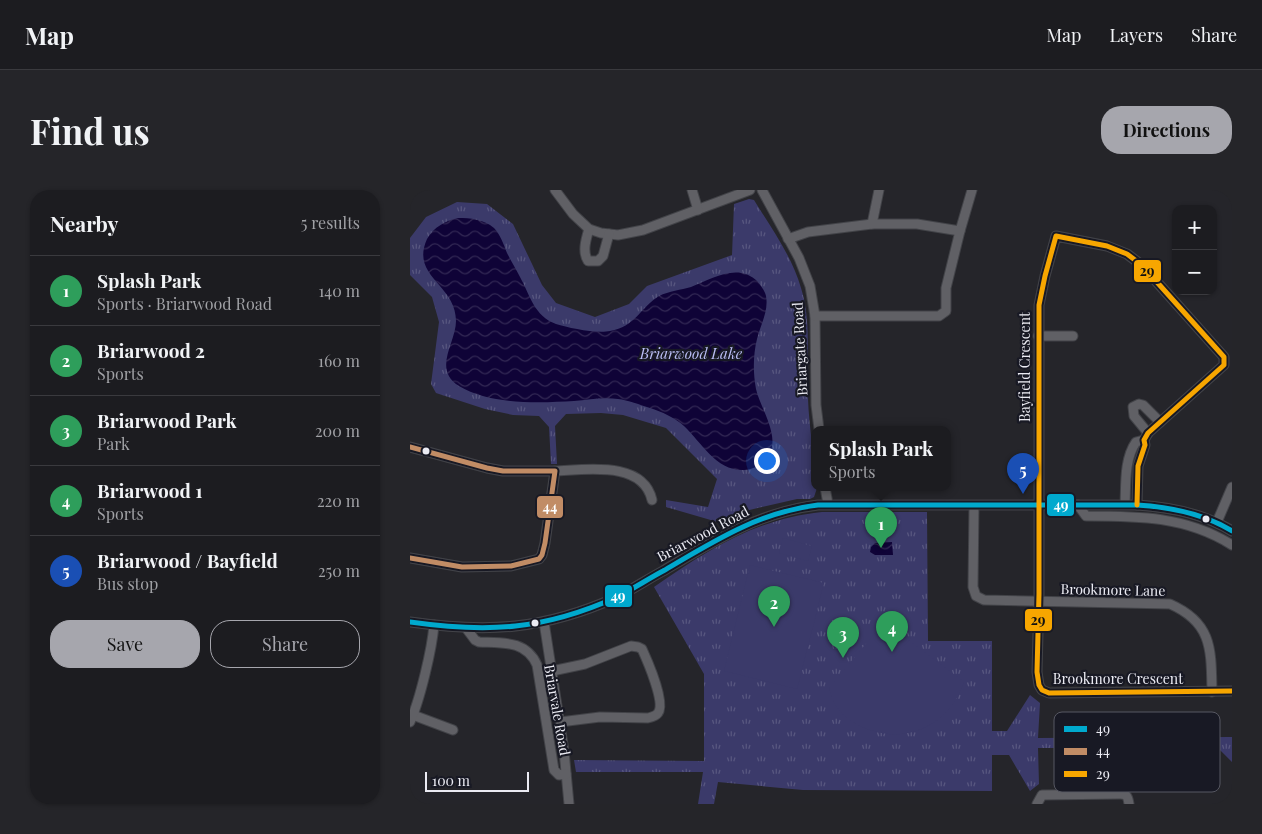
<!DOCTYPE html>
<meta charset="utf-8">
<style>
body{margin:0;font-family:"Playfair Display",serif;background:#252529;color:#f1f3f6}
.controls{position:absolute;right:15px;top:15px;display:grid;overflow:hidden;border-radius:10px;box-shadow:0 1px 4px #0004}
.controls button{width:45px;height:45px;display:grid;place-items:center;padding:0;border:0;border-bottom:1px solid #3a3a3e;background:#1c1c20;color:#f1f3f6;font:25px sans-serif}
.scale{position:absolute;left:15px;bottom:12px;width:104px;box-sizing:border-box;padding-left:5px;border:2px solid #ebebf3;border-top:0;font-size:14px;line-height:18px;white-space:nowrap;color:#ebebf3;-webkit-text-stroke:4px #181924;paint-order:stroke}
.you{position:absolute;left:356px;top:270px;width:18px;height:18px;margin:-12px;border:4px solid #fff;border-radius:50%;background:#1a73e8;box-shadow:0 0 0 8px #1a73e833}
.badge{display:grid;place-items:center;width:32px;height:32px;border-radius:50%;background:#a6a6ad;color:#fff;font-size:16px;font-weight:700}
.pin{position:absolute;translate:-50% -41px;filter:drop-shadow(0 1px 2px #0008)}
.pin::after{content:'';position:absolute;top:26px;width:18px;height:15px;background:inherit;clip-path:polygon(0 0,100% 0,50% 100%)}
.popup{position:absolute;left:401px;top:236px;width:140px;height:65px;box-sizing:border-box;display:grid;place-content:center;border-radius:10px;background:#1c1c20;filter:drop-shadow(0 1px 4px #0005);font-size:16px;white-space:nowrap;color:#a0a1a5}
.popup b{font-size:19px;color:#f1f3f6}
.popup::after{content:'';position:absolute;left:50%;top:100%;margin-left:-10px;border:10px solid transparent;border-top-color:#1c1c20}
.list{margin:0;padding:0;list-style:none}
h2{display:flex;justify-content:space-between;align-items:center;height:65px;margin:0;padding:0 20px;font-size:21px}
h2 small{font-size:16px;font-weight:400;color:#a0a1a5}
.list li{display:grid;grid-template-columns:32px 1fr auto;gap:15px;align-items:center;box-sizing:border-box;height:70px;padding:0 20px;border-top:1px solid #3a3a3e}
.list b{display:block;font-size:19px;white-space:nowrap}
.list p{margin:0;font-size:16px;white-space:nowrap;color:#a0a1a5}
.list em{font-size:16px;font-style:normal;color:#a0a1a5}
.actions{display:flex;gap:10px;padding:15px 20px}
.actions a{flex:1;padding:11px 0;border:1px solid #a6a6ad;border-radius:20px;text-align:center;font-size:18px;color:#a6a6ad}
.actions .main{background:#a6a6ad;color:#111}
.map{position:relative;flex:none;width:822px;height:614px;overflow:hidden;border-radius:20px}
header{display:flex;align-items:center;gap:30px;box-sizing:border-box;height:70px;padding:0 25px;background:#1c1c20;border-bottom:1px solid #3a3a3e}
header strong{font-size:24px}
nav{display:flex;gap:28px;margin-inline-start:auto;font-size:18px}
.intro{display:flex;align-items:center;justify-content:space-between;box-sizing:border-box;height:120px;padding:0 30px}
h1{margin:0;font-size:35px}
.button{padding:12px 22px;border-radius:20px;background:#a6a6ad;color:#111;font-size:18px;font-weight:700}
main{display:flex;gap:30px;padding:0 30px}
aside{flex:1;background:#1c1c20;border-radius:20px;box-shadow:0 1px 4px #0004}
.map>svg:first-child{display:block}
.park{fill:url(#park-tufts)}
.pitch{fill:#3b3a6a}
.water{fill:url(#water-waves)}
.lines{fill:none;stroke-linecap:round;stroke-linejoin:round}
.minor-casing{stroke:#424348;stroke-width:11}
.minor{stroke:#606065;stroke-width:9}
.bus-1-casing{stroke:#181924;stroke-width:9}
.bus-2-casing{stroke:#181924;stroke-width:9}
.bus-3-casing{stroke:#181924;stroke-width:9}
.bus-1{stroke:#00a9ce;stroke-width:5}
.bus-2{stroke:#c18c65;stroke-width:5}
.bus-3{stroke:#f7a600;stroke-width:5}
.bus-dot{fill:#ebebf3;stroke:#181924;stroke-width:2}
.labels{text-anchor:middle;stroke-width:4.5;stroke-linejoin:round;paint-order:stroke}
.street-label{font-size:14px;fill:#ebebf3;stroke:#181924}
.water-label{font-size:15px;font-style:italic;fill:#babdf5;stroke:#181924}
.key{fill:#181924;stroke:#575862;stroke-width:1}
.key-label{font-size:14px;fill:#ebebf3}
.line-badge{stroke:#181924;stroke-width:2}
.badge-label{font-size:14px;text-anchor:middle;font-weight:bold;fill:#fff}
.pale-badge-label{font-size:14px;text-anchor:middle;font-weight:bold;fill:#111}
</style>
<header>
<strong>Map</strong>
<nav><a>Map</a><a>Layers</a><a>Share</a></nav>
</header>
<div class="intro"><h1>Find us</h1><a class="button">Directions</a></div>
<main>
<aside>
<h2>Nearby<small>5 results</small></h2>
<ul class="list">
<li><span class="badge" style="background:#2e9e5b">1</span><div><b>Splash Park</b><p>Sports · Briarwood Road</p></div><em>140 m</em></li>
<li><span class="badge" style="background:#2e9e5b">2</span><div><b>Briarwood 2</b><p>Sports</p></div><em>160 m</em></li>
<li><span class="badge" style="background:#2e9e5b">3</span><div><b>Briarwood Park</b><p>Park</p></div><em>200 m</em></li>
<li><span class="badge" style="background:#2e9e5b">4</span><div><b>Briarwood 1</b><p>Sports</p></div><em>220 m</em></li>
<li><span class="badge" style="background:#1a4fb4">5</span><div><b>Briarwood / Bayfield</b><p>Bus stop</p></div><em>250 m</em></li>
</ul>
<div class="actions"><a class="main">Save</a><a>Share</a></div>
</aside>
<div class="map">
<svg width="822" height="614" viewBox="0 0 822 614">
<defs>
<pattern id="park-tufts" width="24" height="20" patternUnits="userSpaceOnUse" patternTransform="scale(1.25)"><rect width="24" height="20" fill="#3b3a6a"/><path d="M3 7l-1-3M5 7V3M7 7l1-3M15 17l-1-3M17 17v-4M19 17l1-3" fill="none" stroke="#585780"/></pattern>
<pattern id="water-waves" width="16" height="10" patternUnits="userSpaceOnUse" patternTransform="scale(1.25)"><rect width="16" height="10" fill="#0f0337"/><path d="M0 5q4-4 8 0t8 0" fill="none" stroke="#322854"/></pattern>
</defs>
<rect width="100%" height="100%" fill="#25252a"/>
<!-- park -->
<g class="park">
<path d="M339 9 344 10C361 38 382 66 391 98 402 133 396 172 398 209 399 238 405 267 405 297L407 298 404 307 400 309H387L335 321 311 333 256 317V310L298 317 307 289 256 238 213 225 191 223 156 224 145 236 147 274H141L139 237 129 226 103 225 75 219 26 203 21 194 29 132 22 107 0 85V48L16 27 47 12 77 14 103 34 132 95 146 113 185 127 219 114 237 96 322 65 324 14Z"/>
<path d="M412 322H517L518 451H582V541H597L620 505 630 513 628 548 822 547V572L808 558H628L629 594 620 601 599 565H582V601L393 600 308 592 304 614H288L293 582H166L164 570 294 571V484L244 397C298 360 345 329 412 322Z"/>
</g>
<!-- pitch -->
<g class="pitch">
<polygon points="373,348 402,356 398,371 369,363"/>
<polygon points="340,375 414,393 387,499 314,481"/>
<path d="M474 432 554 492C541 532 501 554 460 540 447 536 434 528 426 516 423 511 421 504 419 498Z"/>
</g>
<!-- water -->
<g class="water">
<path d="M48 28C60 28 74 29 84 38 90 44 94 55 97 63 101 71 106 79 110 87 120 105 124 126 146 134 159 138 187 144 200 141 225 137 231 117 249 106 259 101 271 100 281 97 302 89 328 72 348 92 351 96 355 101 356 106 359 121 350 136 347 149 343 165 343 183 346 199 351 221 375 251 354 272 349 276 341 280 334 280 306 281 292 253 274 236 264 227 252 222 240 218 230 215 218 210 208 209 193 207 178 210 164 211 129 213 80 215 49 196 22 179 46 153 46 131 46 94 0 87 17 49 24 37 35 31 48 28Z"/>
<polygon points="482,352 483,365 465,365 460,362 461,357 465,353"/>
</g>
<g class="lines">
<defs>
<g id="minor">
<polyline points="145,0 163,24 179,39 191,43 208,45 233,40 340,0"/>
<polyline points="282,0 288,20"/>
<polyline points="352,0 389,68 400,96 405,126 406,215 409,239"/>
<polyline points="462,34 469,0"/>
<path d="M179 39C176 49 172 62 178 71H188L193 66 199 44"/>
<polyline points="550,41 562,0"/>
<polyline points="378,49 398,42 462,34 507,34 550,41 536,98 536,121 529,126 405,126"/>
<polyline points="628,146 663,146"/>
<polyline points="738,243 724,226 723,217 729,214 733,215 750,232"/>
<polyline points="0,257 77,278 93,281 145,281 135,353 132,365 129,369 101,376 52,377 0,368"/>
<path d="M145 281C175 280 233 270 242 310"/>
<polyline points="415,297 418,314"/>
<path d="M715 314C716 295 714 269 726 252L734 250"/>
<path d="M668 315 676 326C728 326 776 326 822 355"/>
<polyline points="727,315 728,276 735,255 734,250 738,243 814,175 814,167 746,91 733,76 717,64 697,56 646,46 635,86 629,115 629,404 627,482 629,495 632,500 639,503 822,501"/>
<path d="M564 316 563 397 566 406 574 410 760 414C803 433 801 460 802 502"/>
<polyline points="807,332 822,297"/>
<path d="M0 432C78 443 134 440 207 407 223 399 238 389 253 381 304 351 349 322 408 315H727C760 317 793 323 822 341"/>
<polyline points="134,432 154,561 159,614"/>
<path d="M56 438 65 450 69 452C92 453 116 450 127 475L144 580 149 585 156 584"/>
<path d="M142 481 175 474 221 456 228 457 232 459C237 470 256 513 248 523 246 526 242 527 238 528L190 527 150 532"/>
<polyline points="3,525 43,540"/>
<path d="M0 532C10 510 22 459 24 435"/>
<path d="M627 614 632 605 710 604C717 604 718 607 719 614"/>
</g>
</defs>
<!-- minor casing -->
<use href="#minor" class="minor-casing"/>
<!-- minor -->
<use href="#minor" class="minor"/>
<defs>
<path id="bus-1" d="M0 432C78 443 134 440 207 407 223 399 238 389 253 381 304 351 349 322 408 315H727C760 317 793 323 822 341"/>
<polyline id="bus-2" points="0,257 77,278 93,281 145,281 135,353 132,365 129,369 101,376 52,377 0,368"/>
<polyline id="bus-3" points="727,315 728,276 735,255 734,250 738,243 814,175 814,167 746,91 733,76 717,64 697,56 646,46 635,86 629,115 629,404 627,482 629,495 632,500 639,503 822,501"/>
</defs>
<!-- bus-1 casing -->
<use href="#bus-1" class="bus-1-casing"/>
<!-- bus-2 casing -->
<use href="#bus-2" class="bus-2-casing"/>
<!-- bus-3 casing -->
<use href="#bus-3" class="bus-3-casing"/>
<!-- bus-1 -->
<use href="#bus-1" class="bus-1"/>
<!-- bus-2 -->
<use href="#bus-2" class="bus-2"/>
<!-- bus-3 -->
<use href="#bus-3" class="bus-3"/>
</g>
<!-- markers -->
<g class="bus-dot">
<circle cx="16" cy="261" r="4.5"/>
<circle cx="796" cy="329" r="4.5"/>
<circle cx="125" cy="433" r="4.5"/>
</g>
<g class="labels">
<!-- street labels -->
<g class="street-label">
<text transform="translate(390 159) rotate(-93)" y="5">Briargate Road</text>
<text transform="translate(615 177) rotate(-90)" y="5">Bayfield Crescent</text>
<text transform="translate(293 344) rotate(-28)" y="5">Briarwood Road</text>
<text transform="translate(703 400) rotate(1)" y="5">Brookmore Lane</text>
<text x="708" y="494">Brookmore Crescent</text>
<text transform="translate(147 520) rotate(80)" y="5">Briarvale Road</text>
</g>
<!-- water labels -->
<g class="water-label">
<text x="281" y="169">Briarwood Lake</text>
</g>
</g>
<!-- legend -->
<rect x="644" y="522" width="166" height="80" rx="8" class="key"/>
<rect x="654" y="536" width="23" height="6" fill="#00a9ce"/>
<rect x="654" y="558" width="23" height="7" fill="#c18c65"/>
<rect x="654" y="581" width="23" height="6" fill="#f7a600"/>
<g class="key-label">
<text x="686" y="544">49</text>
<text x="686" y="566">44</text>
<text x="686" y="589">29</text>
</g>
<g class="line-badge">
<rect x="723" y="69" width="29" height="24" rx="5" fill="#f7a600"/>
<rect x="636" y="303" width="29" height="24" rx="5" fill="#00a9ce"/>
<rect x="126" y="305" width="28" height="24" rx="5" fill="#c18c65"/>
<rect x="194" y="394" width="29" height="24" rx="5" fill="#00a9ce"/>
<rect x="614" y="418" width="29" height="24" rx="5" fill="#f7a600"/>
</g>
<g class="badge-label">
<text x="651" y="320">49</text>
<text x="140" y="322">44</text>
<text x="208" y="411">49</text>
</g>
<g class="pale-badge-label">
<text x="737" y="86">29</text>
<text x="628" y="435">29</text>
</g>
</svg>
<div class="controls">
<button>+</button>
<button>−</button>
</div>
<div class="scale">100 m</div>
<div class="you"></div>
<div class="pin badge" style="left:471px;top:358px;background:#2e9e5b">1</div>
<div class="popup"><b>Splash Park</b>Sports</div>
<div class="pin badge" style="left:364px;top:437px;background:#2e9e5b">2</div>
<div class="pin badge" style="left:433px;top:468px;background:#2e9e5b">3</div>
<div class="pin badge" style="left:482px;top:462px;background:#2e9e5b">4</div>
<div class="pin badge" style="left:613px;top:304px;background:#1a4fb4">5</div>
</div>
</main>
